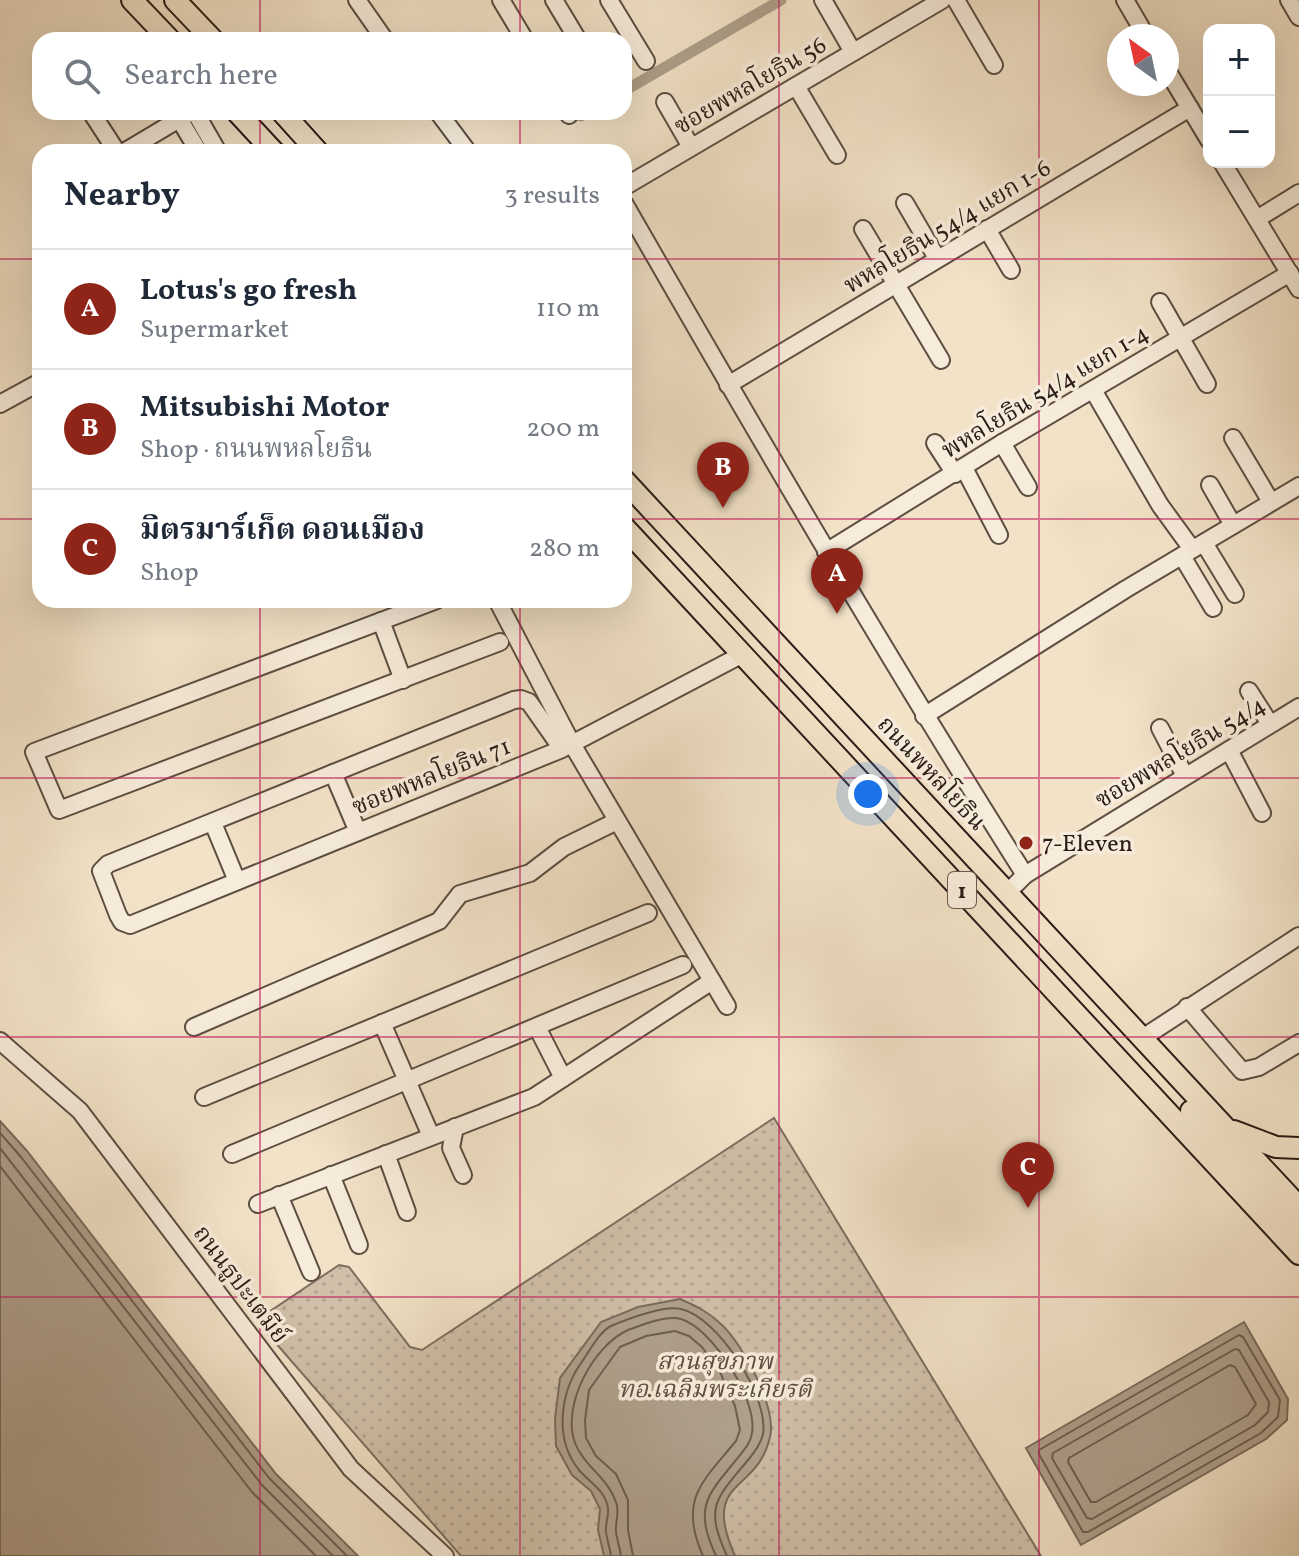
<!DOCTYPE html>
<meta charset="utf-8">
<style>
body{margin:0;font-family:Vollkorn,"Noto Serif Thai",serif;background:#f2f2f3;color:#1f2937}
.controls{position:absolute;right:24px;top:24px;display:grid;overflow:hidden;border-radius:16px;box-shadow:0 8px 32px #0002}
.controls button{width:72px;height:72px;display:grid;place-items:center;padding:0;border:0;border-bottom:2px solid #e0e1e3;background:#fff;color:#1f2937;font:40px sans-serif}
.compass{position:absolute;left:1107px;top:24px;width:72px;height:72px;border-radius:50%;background:#fff;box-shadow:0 8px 32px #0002;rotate:327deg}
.you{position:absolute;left:868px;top:794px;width:28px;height:28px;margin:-20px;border:6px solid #fff;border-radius:50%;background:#1a73e8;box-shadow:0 0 0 12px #1a73e833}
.badge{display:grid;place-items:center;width:52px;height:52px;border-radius:50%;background:#8f2418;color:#fff;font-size:26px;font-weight:700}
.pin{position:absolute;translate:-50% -66px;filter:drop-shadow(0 2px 4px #0008)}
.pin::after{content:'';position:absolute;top:42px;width:28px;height:24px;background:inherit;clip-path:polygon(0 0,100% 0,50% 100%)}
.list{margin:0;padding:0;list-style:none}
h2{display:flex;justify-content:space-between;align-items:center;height:104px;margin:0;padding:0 32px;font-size:34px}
h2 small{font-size:26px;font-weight:400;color:#747a83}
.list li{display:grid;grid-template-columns:52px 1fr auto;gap:24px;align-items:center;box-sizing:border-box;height:120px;padding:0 32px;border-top:2px solid #e0e1e3}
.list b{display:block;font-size:30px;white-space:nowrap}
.list p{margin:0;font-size:26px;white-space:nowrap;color:#747a83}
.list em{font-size:26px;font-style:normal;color:#747a83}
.icon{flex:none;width:44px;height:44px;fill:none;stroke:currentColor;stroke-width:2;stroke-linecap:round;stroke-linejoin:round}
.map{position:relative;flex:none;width:1299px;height:1556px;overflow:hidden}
.search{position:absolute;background:#fff;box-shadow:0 8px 32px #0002;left:32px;top:32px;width:600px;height:88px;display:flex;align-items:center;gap:20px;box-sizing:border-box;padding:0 28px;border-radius:24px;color:#747a83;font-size:30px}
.panel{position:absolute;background:#fff;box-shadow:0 8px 32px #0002;left:32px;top:144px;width:600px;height:464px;border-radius:24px}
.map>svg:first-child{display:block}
.park{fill:url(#park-dots);stroke:#7d6e60;stroke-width:2}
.water{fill:#ae9f8b;stroke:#796b5c;stroke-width:2}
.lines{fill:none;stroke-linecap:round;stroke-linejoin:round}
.shore{stroke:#6c5e50;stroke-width:2}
.canal{stroke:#ae9f8b;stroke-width:11}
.minor-casing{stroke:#5c4e42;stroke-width:20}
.major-casing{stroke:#2a1c16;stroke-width:24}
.minor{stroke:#f7ecdb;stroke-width:16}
.major{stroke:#f2e2c7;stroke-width:20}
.grid{fill:none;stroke:#c2185b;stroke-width:2;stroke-opacity:0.55}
.poi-dot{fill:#8f2418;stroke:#f7ecdb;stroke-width:3}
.labels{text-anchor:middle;stroke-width:7;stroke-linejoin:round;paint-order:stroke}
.shield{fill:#f7ecdb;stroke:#685a51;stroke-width:2}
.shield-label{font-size:22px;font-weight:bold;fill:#2a1c16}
.street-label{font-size:24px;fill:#2a1c16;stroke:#f7ecdb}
.poi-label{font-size:24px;fill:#2a1c16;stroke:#f7ecdb;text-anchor:start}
.park-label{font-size:24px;font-style:italic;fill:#5c4d42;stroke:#f7ecdb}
</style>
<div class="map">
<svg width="1299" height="1556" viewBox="0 0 1299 1556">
<defs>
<pattern id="park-dots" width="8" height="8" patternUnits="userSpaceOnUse" patternTransform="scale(2)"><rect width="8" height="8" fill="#d0c0a9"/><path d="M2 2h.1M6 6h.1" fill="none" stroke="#b3a491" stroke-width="1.8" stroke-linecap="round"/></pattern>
</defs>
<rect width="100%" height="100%" fill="#f2e2c7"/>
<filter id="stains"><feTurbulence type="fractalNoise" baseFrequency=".0025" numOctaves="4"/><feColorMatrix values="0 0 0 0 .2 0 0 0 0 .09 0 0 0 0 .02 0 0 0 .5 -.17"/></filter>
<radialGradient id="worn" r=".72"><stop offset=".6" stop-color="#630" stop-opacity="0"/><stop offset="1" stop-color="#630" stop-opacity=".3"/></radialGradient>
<!-- park -->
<polygon class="park" points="774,1118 1041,1556 461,1556 260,1325 263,1316 339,1265 349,1267 410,1347 422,1350"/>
<!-- water -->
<g class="water">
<polygon points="0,1121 27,1151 276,1474 358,1556 0,1556"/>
<path d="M680 1299C696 1306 709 1312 722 1325 743 1345 777 1407 770 1437 757 1495 700 1477 735 1556H604L598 1530 600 1509 591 1491 572 1475 556 1446 555 1419 560 1378 601 1322 638 1307Z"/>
<polygon points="1244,1322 1288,1399 1287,1420 1266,1439 1081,1545 1026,1448"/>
</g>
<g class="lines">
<!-- shore -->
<g class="shore">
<polyline points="0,1133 21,1157 269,1478 347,1556"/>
<polyline points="0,1148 262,1485 333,1556"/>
<polyline points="0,1166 252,1492 316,1556"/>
<polygon points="1239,1335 1243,1337 1280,1400 1278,1417 1261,1433 1088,1532 1083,1532 1039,1454 1039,1450"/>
<polygon points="1235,1349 1239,1350 1269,1402 1268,1412 1255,1425 1092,1519 1087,1518 1052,1458 1053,1453"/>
<polygon points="1230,1365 1235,1367 1256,1404 1248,1415 1096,1502 1091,1502 1068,1462 1069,1458"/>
<path d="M611 1556C610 1548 607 1540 606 1532 605 1524 609 1516 608 1508 605 1490 590 1483 579 1470 554 1440 560 1393 581 1363 589 1352 599 1332 611 1326 628 1319 663 1305 681 1309 718 1317 769 1397 763 1434 761 1443 754 1453 748 1460 716 1499 704 1506 727 1556"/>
<path d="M621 1556C620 1548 617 1540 616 1532 615 1522 620 1512 616 1502 608 1478 584 1466 575 1443 561 1405 594 1345 628 1330 642 1325 666 1315 681 1319 712 1328 758 1400 752 1433 751 1443 743 1451 737 1459 706 1496 694 1508 716 1556"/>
<path d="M633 1556 628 1530V1500L616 1474 596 1456 586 1438 585 1420 589 1390 620 1347 646 1336 675 1331 689 1336 702 1347 720 1372 735 1406 740 1430 736 1441C702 1482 678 1500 703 1556"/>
</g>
<!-- canal -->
<g class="canal">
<polyline points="624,91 781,0"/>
<polyline points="581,116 588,112"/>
</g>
<defs>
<g id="minor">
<polyline points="357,0 385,40"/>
<polyline points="501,0 525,40"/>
<polyline points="554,0 578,40"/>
<polyline points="609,0 646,61"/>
<polyline points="823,0 853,52"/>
<polyline points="956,0 994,65"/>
<polyline points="1125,0 1146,36"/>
<polyline points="1289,0 1299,17"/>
<polyline points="1167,70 1209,140"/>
<polyline points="796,86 837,155"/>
<polyline points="665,102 691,147"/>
<polyline points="91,112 117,152"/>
<polyline points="175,112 199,152"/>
<polyline points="195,112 218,152"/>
<polyline points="438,112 468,152"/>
<polyline points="567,112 569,115"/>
<polyline points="124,152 191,112"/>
<polyline points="1222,162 1299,289"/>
<polyline points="624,187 942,0"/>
<path d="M624 203C754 429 885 654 1025 875"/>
<polyline points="905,203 937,258"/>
<polyline points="1257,219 1299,193"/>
<polyline points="863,229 941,360"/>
<polyline points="987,229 1011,270"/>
<polyline points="1160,302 1207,384"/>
<polyline points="728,385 1190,108"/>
<polyline points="1093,390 1160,505 1192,549"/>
<polyline points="0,404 40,382"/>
<polyline points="1233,438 1271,502"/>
<polyline points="935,443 955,474"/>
<polyline points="1002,443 1028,487"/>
<polyline points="964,468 999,535"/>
<polyline points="1210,485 1233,525"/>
<polyline points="1204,543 1235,594"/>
<polyline points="826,552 1002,443 1290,273"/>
<polyline points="1182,556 1213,608"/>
<polyline points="437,600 34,752 59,810 500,642"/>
<polyline points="497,600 572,744 727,1006"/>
<polyline points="381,621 403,680"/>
<polyline points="1249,691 1270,724"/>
<polyline points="924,716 1126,589 1299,486"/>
<polyline points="1160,728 1185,776"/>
<polyline points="562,749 529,702 521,699 514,700 108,864 101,871 118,915 122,922 130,925 562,749 743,654"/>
<polyline points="1229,750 1262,813"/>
<polyline points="333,773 358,832"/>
<polyline points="213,823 237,881"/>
<polyline points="1007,893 1025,875 1299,707"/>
<polyline points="1187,1007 1242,1071 1259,1067 1299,1043"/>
<polyline points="382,1023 431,1136"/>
<polyline points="194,1027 439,921 460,894 530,873 564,847 617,821"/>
<polyline points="537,1027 563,1078"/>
<polyline points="1141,1039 1299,936"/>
<polyline points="0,1041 80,1111 351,1469 445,1556"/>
<polyline points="204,1097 648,913"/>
<polyline points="455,1127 451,1148 463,1175"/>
<polyline points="232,1154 683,965"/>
<polyline points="386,1154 407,1212"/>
<polyline points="331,1175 359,1245"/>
<polyline points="279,1195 311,1272"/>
<polyline points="258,1204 534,1097 712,981"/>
</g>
<g id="major">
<polyline points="132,0 170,40"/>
<polyline points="175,0 213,40"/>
<polyline points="237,112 274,152"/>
<polyline points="282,112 318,152"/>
<polyline points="624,480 1299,1207"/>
<polyline points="624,527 1299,1254"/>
<polyline points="1191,1111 1299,1229"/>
<polyline points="1234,1131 1276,1147 1299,1148"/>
</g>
</defs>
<!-- minor casing -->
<use href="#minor" class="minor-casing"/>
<!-- major casing -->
<use href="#major" class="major-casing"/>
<!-- minor -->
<use href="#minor" class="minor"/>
<!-- major -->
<use href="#major" class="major"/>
</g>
<!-- grid -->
<path class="grid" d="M260 0V40M520 0V40M779 0V1556M1039 0V1556M260 112V152M520 112V152M0 259H40M624 259H1299M0 519H40M624 519H1299M260 600V1556M520 600V1556M0 778H1299M0 1037H1299M0 1297H1299"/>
<!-- markers -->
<circle class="poi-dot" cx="1026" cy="843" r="8"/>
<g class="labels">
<!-- shield labels -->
<rect class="shield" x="948" y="872" width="28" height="36" rx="6"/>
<g class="shield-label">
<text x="962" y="898">1</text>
</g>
<!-- street labels -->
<g class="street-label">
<text transform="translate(750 85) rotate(-30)" y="8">ซอยพหลโยธิน 56</text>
<text transform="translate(947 226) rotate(-31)" y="8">พหลโยธิน 54/4 แยก 1-6</text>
<text transform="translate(1045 391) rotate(-31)" y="8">พหลโยธิน 54/4 แยก 1-4</text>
<text transform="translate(1180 752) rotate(-31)" y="8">ซอยพหลโยธิน 54/4</text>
<text transform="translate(932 773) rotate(47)" y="8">ถนนพหลโยธิน</text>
<text transform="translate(431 776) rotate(-22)" y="8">ซอยพหลโยธิน 71</text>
<text transform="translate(241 1284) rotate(53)" y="8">ถนนธูปะเตมีย์</text>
</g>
<!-- poi labels -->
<g class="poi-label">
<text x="1042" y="851">7-Eleven</text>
</g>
<!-- park labels -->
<g class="park-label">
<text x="715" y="1369">สวนสุขภาพ<tspan x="715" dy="28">ทอ.เฉลิมพระเกียรติ</tspan></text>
</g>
</g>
<rect width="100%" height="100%" filter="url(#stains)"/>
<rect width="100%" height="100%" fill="url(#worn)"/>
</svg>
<div class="controls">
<button>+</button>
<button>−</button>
</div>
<svg class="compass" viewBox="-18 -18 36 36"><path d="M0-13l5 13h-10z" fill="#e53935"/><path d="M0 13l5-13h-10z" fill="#747a83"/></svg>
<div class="you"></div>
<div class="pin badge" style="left:837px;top:614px">A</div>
<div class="pin badge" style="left:723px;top:508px">B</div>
<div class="pin badge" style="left:1028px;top:1208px">C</div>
<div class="search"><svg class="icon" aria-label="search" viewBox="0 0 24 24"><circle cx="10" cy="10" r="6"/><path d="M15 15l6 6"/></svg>Search here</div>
<section class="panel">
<h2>Nearby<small>3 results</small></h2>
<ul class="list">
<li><span class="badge">A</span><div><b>Lotus's go fresh</b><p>Supermarket</p></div><em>110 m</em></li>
<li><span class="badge">B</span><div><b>Mitsubishi Motor</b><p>Shop · ถนนพหลโยธิน</p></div><em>200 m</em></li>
<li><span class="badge">C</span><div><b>มิตรมาร์เก็ต ดอนเมือง</b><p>Shop</p></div><em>280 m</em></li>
</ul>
</section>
</div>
